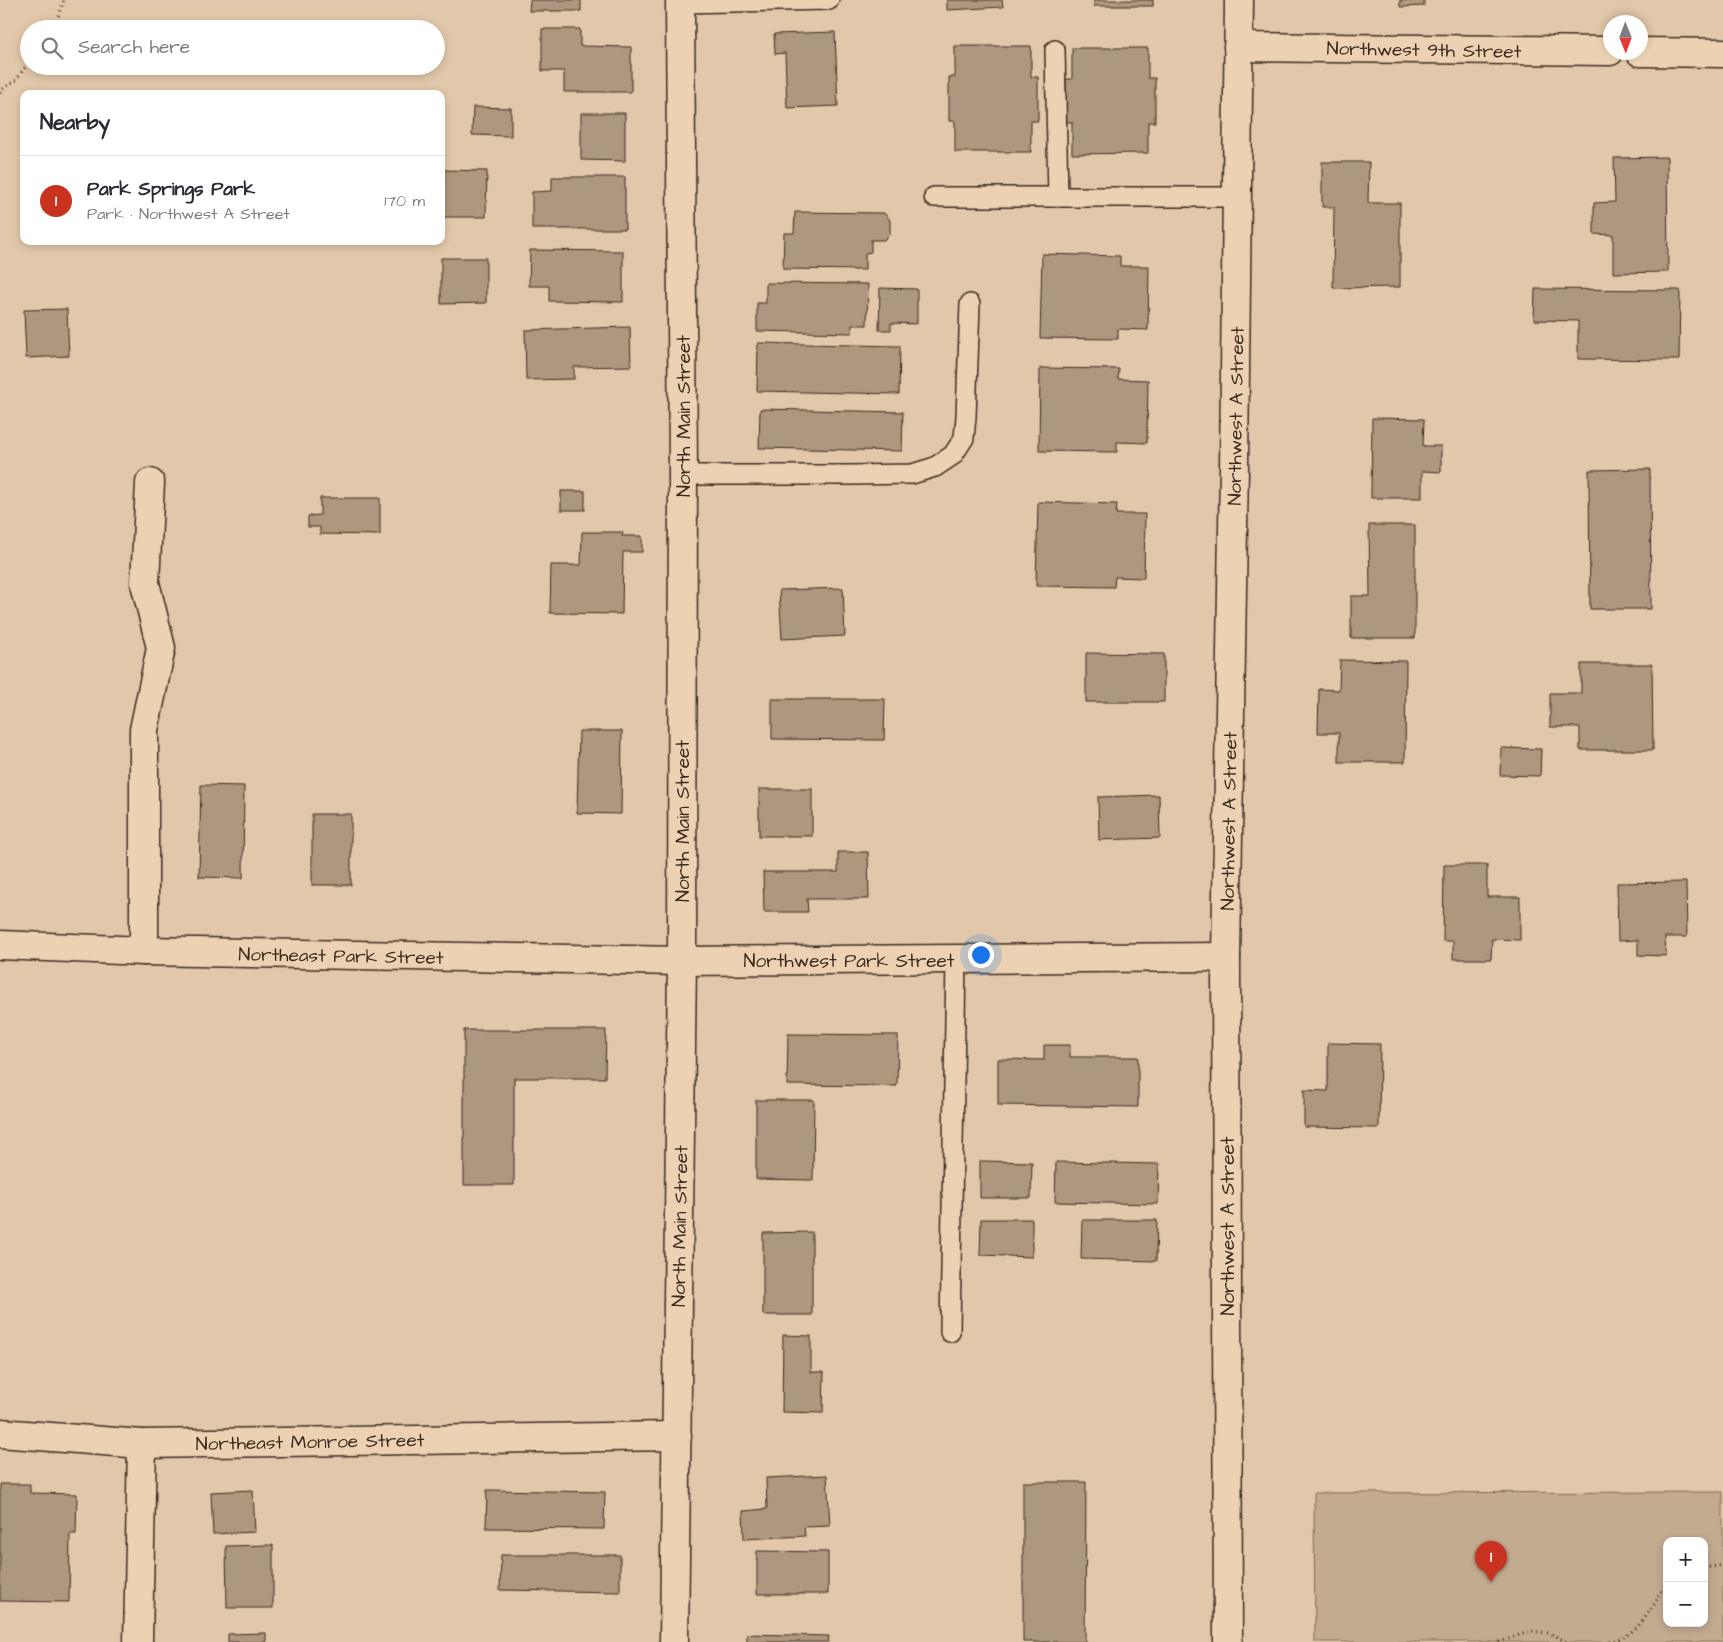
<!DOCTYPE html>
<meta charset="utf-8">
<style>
body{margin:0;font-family:"Architects Daughter",sans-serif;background:#f7f7f7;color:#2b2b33}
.controls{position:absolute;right:15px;bottom:15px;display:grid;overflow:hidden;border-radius:10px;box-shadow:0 2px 8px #0003}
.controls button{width:45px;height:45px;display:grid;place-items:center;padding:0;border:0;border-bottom:1px solid #e1e1e2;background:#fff;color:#2b2b33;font:25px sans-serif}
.compass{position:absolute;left:1603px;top:15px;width:45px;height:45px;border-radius:50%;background:#fff;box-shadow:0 2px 8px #0003;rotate:179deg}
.you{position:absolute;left:980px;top:954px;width:18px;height:18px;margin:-12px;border:4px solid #fff;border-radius:50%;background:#1a73e8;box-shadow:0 0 0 8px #1a73e833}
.badge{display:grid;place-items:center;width:32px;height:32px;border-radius:50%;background:#c8321e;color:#fff;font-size:16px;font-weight:700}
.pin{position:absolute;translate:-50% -41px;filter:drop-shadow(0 1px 2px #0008)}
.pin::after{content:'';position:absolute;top:26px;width:18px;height:15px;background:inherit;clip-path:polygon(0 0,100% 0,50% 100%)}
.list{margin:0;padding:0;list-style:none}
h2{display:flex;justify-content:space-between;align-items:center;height:65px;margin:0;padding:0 20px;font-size:21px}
h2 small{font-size:16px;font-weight:400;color:#7c7c81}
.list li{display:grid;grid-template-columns:32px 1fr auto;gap:15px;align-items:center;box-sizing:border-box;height:90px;padding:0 20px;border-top:1px solid #e1e1e2}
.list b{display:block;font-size:19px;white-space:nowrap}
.list p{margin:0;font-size:16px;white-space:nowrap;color:#7c7c81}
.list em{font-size:16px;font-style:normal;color:#7c7c81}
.icon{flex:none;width:28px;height:28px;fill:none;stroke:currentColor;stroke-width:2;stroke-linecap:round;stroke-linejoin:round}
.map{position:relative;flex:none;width:1723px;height:1642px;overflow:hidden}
.search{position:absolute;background:#fff;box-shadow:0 2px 8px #0003;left:20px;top:20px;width:425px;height:55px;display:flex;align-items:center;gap:12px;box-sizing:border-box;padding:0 18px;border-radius:28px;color:#7c7c81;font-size:19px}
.panel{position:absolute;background:#fff;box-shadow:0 2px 8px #0003;left:20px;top:90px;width:425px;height:155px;border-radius:10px}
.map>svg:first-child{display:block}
.green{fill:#c3ab90;stroke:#7f6a57;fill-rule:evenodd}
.building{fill:#ae977f;stroke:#3b2a1e}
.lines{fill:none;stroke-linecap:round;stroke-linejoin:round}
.lane-casing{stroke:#3b2a1e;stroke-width:22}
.street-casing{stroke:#3b2a1e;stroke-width:31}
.secondary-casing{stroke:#3b2a1e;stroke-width:31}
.path{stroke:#3b2a1e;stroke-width:3;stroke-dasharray:1 4;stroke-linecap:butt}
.lane{stroke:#ecd2b3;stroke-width:19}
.street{stroke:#ecd2b3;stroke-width:28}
.secondary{stroke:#ecd2b3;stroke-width:28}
.labels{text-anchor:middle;stroke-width:4;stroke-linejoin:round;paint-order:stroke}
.street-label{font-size:19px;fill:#3b2a1e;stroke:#ecd2b3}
</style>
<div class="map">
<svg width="1723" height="1642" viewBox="0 0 1723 1642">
<rect width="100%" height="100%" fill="#e2c8aa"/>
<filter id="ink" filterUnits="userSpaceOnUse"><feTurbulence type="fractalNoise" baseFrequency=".02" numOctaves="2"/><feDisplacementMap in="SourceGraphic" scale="10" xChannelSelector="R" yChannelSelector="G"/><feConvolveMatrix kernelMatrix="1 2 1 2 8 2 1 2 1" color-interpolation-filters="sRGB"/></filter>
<g filter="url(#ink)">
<!-- green -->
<path class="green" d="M1723 1492V1642H1315L1314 1493ZM1667 1541H1704V1623H1667Z"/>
<!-- building -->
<g class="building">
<polygon points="530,0 581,0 581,11 529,11"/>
<polygon points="947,0 1002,0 1003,7 947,10"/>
<rect x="1094" y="0" width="59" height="6"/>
<polygon points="1400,0 1424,0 1424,6 1400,7"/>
<polygon points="542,29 580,29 580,46 631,47 631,92 564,92 564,71 542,71"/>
<polygon points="835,32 838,106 787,108 785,53 775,54 774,34"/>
<polygon points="955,46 1031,46 1031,77 1038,77 1038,121 1031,121 1031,152 955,152 955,121 949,121 949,77 955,77"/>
<polygon points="1072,48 1148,48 1148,78 1155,78 1155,122 1148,122 1148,153 1072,154 1072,122 1066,122 1066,79 1072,79"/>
<polygon points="473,107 511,108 511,136 472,135"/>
<polygon points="581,113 625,113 625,161 581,160"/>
<polygon points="1667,157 1668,272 1613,273 1613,235 1594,234 1594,203 1615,202 1614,158"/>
<polygon points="1322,162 1369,162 1368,203 1400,203 1400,287 1333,288 1334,207 1322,207"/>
<polygon points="444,170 487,171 486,217 443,217"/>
<polygon points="552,177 625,177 625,229 532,229 532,192 552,191"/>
<polygon points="795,212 884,213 890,220 890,234 884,240 871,240 871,252 865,253 865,270 783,269 784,233 794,233"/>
<polygon points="530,250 623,251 623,302 549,301 549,286 529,286"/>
<polygon points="1042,254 1120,256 1120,266 1149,266 1148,330 1118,329 1118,339 1040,338"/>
<polygon points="441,258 486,258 486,303 441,304"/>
<polygon points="766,283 868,284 867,325 852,325 852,333 757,331 757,303 766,303"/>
<polygon points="880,288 917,289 917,324 891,323 891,330 879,330"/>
<polygon points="1535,289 1680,290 1679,360 1578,359 1578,321 1534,320"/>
<polygon points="67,309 69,356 26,358 24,310"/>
<polygon points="630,327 631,366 574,367 574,379 526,380 525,330"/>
<polygon points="758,343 900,346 899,394 757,391"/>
<polygon points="1040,368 1119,369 1118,379 1148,380 1147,443 1117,442 1117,452 1039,451"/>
<polygon points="760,409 903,412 902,451 759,448"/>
<polygon points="1372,418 1424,419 1423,446 1441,446 1441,472 1422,471 1422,498 1371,498"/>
<polygon points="1650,469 1651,609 1590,609 1589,470"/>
<rect x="561" y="491" width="24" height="19"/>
<polygon points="320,498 380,498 380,535 320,534 320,527 308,527 308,516 320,515"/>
<polygon points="1038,502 1117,504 1116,514 1145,514 1144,578 1115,577 1114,587 1036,586"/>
<polygon points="1369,525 1415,525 1415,638 1351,638 1351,596 1370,596"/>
<polygon points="582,532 623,532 622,536 642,536 642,552 623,552 622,614 550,613 551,565 581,565"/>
<polygon points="843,588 845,636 782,639 779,590"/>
<polygon points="1086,653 1164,654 1164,702 1086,702"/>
<polygon points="1340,660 1406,661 1405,762 1339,762 1339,733 1318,733 1319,689 1339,690"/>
<polygon points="1581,664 1652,664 1653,750 1580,750 1580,727 1550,727 1550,693 1581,693"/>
<polygon points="772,699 885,699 884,740 772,739"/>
<polygon points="579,731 622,731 621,814 577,813"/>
<polygon points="1501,748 1541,749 1540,776 1500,775"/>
<polygon points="201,785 244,786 243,878 199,877"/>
<rect x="759" y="789" width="53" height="47"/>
<polygon points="1159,795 1160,838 1099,840 1098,797"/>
<rect x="312" y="814" width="39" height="71"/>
<polygon points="838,852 868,852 869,899 807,899 808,912 764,912 763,872 838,872"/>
<polygon points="1444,865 1487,865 1487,897 1520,897 1520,940 1492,939 1491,959 1453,959 1453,941 1443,941"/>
<polygon points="1686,882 1687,937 1665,937 1666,956 1638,955 1638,940 1618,941 1617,883"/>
<polygon points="464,1030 606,1030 605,1078 514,1078 514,1185 464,1185"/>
<polygon points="788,1034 898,1035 897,1086 787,1085"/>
<polygon points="1328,1043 1380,1044 1379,1128 1304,1127 1304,1090 1328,1091"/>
<polygon points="1044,1045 1070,1045 1070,1057 1138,1057 1138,1107 998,1105 998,1059 1044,1060"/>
<polygon points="756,1100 814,1100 813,1180 756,1179"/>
<polygon points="980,1161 1032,1162 1031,1198 980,1198"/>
<polygon points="1056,1162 1159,1164 1158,1204 1055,1202"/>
<polygon points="981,1219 1032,1219 1032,1257 980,1255"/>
<polygon points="1082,1220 1157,1220 1156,1261 1081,1259"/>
<polygon points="812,1232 812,1315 763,1315 763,1233"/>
<polygon points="783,1335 811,1336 811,1372 824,1372 823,1413 782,1412"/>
<polygon points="827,1475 830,1526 804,1527 805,1536 744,1539 743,1511 767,1509 766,1478"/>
<polygon points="1023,1482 1086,1482 1085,1642 1023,1642"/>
<polygon points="0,1484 30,1484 30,1493 77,1494 76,1534 70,1534 69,1602 0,1601"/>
<polygon points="253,1490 255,1532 213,1534 211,1492"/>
<polygon points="487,1490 605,1492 604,1529 486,1528"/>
<polygon points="273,1545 273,1608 227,1608 226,1546"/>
<polygon points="757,1551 828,1552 828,1594 757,1594"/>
<polygon points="501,1555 620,1555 620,1592 500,1590"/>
<polygon points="266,1633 266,1642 228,1642 228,1634"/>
<polygon points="747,1634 829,1636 828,1642 747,1642"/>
</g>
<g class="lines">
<defs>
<g id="lane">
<polyline points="680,3 829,0"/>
<polyline points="1055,50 1058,197"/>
<polyline points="934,197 1237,197"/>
<polyline points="683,475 852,475 912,474 935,467 953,455 964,438 966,417 970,304"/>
<polyline points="950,1332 956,959"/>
</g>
<g id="street">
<polyline points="1238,47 1610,51"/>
<polyline points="1640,52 1723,53"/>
<polyline points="0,945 144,951 682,961 1226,957"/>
<polyline points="144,951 144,730 161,648 145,583 150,483"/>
<polyline points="0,1433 142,1444 677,1436"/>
<polyline points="138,1642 142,1444"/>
<polyline points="674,1642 682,961 683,475 680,0"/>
</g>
<polyline id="secondary" points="1228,1642 1226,957 1234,467 1239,0"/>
</defs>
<!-- lane casing -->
<use href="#lane" class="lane-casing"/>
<!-- street casing -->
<use href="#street" class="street-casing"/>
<!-- secondary casing -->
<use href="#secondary" class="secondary-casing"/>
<!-- path -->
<g class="path">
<polyline points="51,29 57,20 64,0"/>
<polyline points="0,93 3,89 16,80 29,62"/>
<polyline points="1704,1568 1723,1565"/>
<polyline points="1499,1642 1531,1631 1550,1633 1567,1642"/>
<path d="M1609 1642C1638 1638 1653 1605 1667 1583"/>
</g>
<!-- lane -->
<use href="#lane" class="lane"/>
<!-- street -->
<use href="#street" class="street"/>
<!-- secondary -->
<use href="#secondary" class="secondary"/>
</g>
</g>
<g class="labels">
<!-- street labels -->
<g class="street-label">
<text transform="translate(1424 49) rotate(1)" y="7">Northwest 9th Street</text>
<text transform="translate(683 416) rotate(-90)" y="7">North Main Street</text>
<text transform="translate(1235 416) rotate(-89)" y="7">Northwest A Street</text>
<text transform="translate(682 821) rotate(-90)" y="7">North Main Street</text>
<text transform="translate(1228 821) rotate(-89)" y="7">Northwest A Street</text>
<text transform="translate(341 955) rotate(1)" y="7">Northeast Park Street</text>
<text x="849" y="967">Northwest Park Street</text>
<text transform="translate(679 1226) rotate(-89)" y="7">North Main Street</text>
<text transform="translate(1227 1226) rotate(-90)" y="7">Northwest A Street</text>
<text transform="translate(310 1441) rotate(-1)" y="7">Northeast Monroe Street</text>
</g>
</g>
</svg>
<div class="controls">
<button>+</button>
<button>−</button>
</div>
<svg class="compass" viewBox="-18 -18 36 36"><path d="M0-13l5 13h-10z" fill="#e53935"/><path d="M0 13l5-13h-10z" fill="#7c7c81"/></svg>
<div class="you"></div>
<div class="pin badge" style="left:1491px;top:1582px">1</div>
<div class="search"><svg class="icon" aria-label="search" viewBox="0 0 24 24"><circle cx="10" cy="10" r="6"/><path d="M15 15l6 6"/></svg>Search here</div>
<section class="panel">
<h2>Nearby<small></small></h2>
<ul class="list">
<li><span class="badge">1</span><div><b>Park Springs Park</b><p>Park · Northwest A Street</p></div><em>170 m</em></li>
</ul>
</section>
</div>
